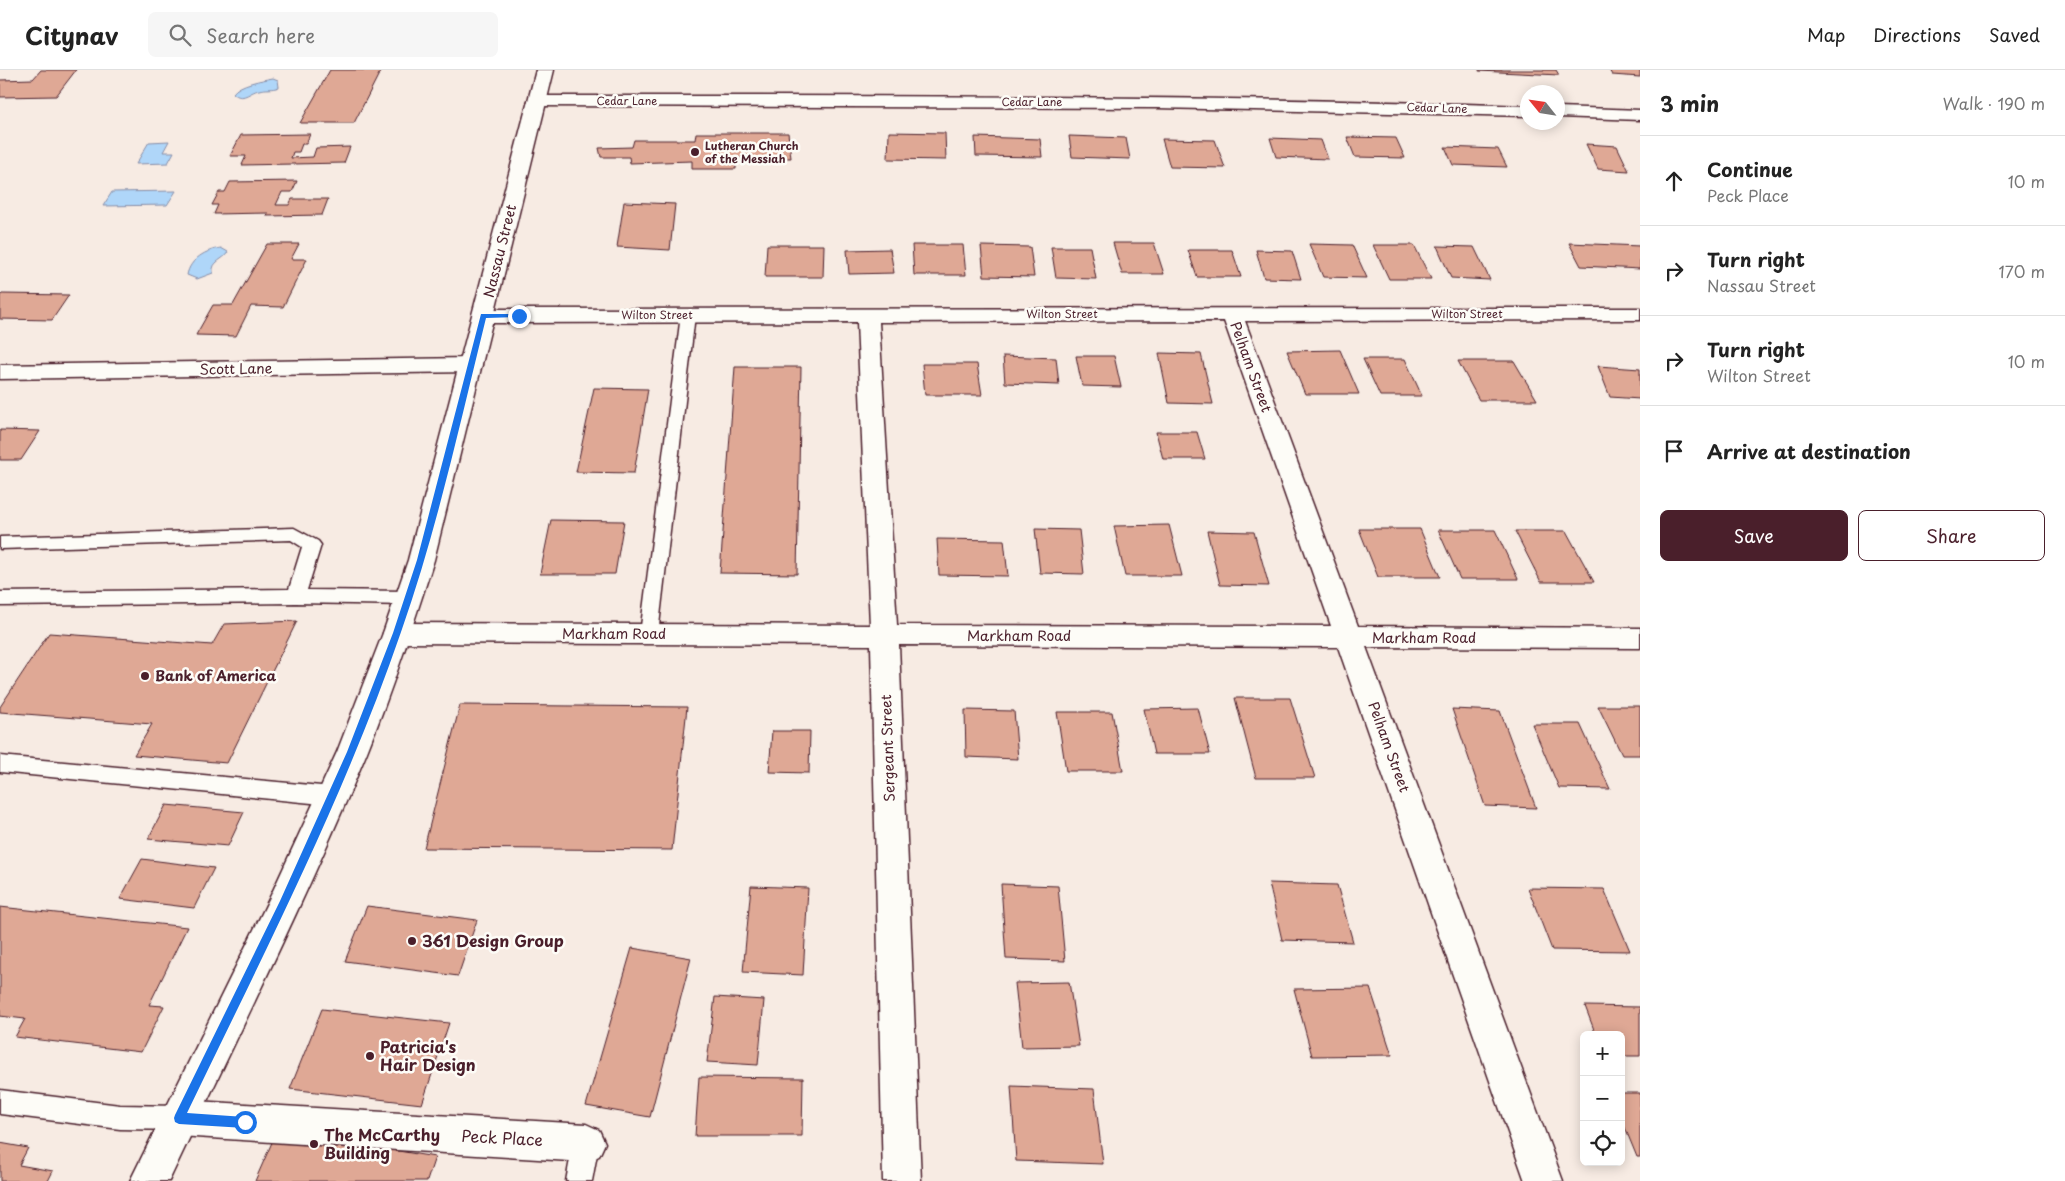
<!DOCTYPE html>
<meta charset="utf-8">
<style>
body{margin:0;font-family:"Playpen Sans",sans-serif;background:#f6f6f6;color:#222}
.controls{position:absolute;right:15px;bottom:15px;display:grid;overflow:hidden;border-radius:8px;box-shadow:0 2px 12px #0003}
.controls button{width:45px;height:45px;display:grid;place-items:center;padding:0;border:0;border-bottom:1px solid #e0e0e0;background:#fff;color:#222;font:25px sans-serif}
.compass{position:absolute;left:1520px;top:15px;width:45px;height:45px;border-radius:50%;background:#fff;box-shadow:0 2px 12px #0003;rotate:300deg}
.stop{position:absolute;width:15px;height:15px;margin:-11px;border:4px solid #1a73e8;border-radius:50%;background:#fff}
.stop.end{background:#1a73e8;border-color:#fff;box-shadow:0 1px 5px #0008}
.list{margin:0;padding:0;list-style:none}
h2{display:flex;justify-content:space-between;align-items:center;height:65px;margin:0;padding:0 20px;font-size:21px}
h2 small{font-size:16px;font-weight:400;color:#767676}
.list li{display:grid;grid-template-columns:32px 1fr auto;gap:15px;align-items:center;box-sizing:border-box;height:90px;padding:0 20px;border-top:1px solid #e0e0e0}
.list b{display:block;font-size:19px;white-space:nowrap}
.list p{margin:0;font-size:16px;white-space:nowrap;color:#767676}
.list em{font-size:16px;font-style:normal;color:#767676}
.actions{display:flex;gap:10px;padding:15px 20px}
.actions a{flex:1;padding:11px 0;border:1px solid #4a1f2b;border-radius:8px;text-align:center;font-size:18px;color:#4a1f2b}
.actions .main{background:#4a1f2b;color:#fff}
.icon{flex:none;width:28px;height:28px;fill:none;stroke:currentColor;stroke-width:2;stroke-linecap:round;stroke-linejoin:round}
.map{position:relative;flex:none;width:1640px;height:1111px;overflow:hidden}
header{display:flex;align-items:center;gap:30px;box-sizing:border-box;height:70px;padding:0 25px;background:#fff;border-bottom:1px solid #e0e0e0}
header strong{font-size:24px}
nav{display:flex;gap:28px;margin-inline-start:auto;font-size:18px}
.search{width:350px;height:45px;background:#f6f6f6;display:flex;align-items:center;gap:12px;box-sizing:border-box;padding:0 18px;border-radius:8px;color:#767676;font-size:19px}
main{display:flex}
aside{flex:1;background:#fff}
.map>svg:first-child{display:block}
.water{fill:#afd6f9;stroke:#878da7}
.building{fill:#dfa895;stroke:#4a1f2b}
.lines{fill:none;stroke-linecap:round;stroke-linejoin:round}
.lane-casing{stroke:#4a1f2b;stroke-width:3}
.street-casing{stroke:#4a1f2b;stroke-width:3}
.secondary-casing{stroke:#4a1f2b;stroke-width:3}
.lane{fill:#fdfcf7;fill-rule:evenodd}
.street{fill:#fdfcf7;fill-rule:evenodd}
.secondary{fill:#fdfcf7;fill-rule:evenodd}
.route{fill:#1a73e8}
.poi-dot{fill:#4a1f2b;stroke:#fdfcf7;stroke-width:2}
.labels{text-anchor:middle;stroke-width:5;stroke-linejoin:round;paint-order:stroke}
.far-street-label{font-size:11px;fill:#4a1f2b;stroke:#fdfcf7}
.far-poi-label{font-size:11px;font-weight:bold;fill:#4a1f2b;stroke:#fdfcf7;text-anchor:start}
.street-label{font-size:14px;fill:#4a1f2b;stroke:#fdfcf7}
.poi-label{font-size:14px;font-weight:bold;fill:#4a1f2b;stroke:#fdfcf7;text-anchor:start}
.near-poi-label{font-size:16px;font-weight:bold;fill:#4a1f2b;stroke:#fdfcf7;text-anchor:start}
.near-street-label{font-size:16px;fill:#4a1f2b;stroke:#fdfcf7}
</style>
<header>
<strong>Citynav</strong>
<div class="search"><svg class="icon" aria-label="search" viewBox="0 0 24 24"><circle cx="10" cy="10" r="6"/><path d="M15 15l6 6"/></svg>Search here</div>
<nav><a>Map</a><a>Directions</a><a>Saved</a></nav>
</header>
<main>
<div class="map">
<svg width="1640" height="1111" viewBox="0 0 1640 1111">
<rect width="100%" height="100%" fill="#f7ebe3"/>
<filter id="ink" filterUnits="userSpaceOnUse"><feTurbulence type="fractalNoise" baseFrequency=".02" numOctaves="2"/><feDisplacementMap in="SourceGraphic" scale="10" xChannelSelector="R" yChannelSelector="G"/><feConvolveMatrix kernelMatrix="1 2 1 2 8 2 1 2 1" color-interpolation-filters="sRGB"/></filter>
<g filter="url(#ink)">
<!-- water -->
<g class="water">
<path d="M273 8 278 10 279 17C271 20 267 18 259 20 249 22 243 32 233 23 239 14 262 10 273 8Z"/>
<polygon points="169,71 163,82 174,82 168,93 136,94 149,72"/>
<polygon points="176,121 167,135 103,136 112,122"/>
<path d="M221 178 228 182C224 190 211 191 213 203L197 209 187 205C190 189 206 180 221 178Z"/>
</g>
<!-- building -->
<g class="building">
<polygon points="41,0 76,0 56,26 0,27 0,10 33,9"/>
<polygon points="330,0 381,0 354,53 300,53"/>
<polygon points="1479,0 1556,0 1559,5 1479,1"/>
<polygon points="1609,0 1640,0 1640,7 1612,5"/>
<polygon points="889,62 945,63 946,90 888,89"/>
<polygon points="696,63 788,63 791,88 736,88 736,99 692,99 692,91 630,93 629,87 601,87 599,78 632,77 634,70 695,70"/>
<polygon points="310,64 306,74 302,74 299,82 293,82 291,88 313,87 316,78 350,77 344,93 242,95 246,86 230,86 241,65"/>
<polygon points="1069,66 1126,68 1130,89 1072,87"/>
<polygon points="975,67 1040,69 1042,87 976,86"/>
<polygon points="1347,67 1396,68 1405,88 1355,87"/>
<polygon points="1270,68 1321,70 1328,89 1276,87"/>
<polygon points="1162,69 1215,70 1225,98 1170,97"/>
<polygon points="1586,74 1617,76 1629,101 1598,99"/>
<polygon points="1445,77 1498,79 1507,97 1453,95"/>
<polygon points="297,111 292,122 282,122 276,135 289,135 292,129 328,129 322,145 267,146 268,143 214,144 218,135 212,135 219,122 225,122 230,112"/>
<polygon points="624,132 675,134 670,180 617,177"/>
<polygon points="1113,173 1154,173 1164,204 1122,204"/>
<polygon points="1569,173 1640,176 1640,199 1581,196"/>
<polygon points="267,174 299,174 291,189 307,189 283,237 251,236 236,266 196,265 213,235 233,235"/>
<polygon points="1309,174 1352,175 1367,208 1323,207"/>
<polygon points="767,175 824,175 823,207 765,207"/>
<polygon points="912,175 963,175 966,205 914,205"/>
<polygon points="1373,175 1414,175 1431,209 1389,209"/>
<polygon points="981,176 1030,177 1034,207 984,206"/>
<polygon points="1437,176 1474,177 1490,210 1451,208"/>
<polygon points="1051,177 1090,177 1096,209 1056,208"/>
<polygon points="890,179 894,203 849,204 847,180"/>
<polygon points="1188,180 1232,180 1241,207 1197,207"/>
<polygon points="1256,180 1292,181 1301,209 1264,208"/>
<polygon points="2,224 69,225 52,250 0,249 0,226"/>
<polygon points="1340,280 1359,324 1305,324 1287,281"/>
<polygon points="1159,283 1201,284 1213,334 1169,333"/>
<polygon points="1003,286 1056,288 1059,315 1005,313"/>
<polygon points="1076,286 1114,286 1121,317 1082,316"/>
<polygon points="1363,289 1405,289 1422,326 1380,326"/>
<polygon points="1458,291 1514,291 1537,330 1479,330"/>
<polygon points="922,294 977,294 982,325 925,325"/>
<polygon points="1598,296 1640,299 1640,329 1610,327"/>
<polygon points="735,297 801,297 797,504 720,503"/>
<polygon points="594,318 648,319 634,403 576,402"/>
<polygon points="0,360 40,361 21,390 0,390"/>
<polygon points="1156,362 1197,362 1205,389 1163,389"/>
<polygon points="551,450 624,451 615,504 540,504"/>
<polygon points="1169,455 1182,506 1125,506 1114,456"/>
<polygon points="1035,459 1079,460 1084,504 1040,503"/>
<polygon points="1359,459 1420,459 1440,507 1378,507"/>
<polygon points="1438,460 1495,460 1518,509 1460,509"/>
<polygon points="1207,461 1254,462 1269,516 1220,515"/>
<polygon points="1515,461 1566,461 1594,512 1541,512"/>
<polygon points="937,469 1004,470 1008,506 939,505"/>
<polygon points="297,551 227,693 134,685 152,654 0,642 0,637 49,563 212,575 224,554"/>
<polygon points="1235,628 1290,628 1315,708 1256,708"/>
<polygon points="460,635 687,637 672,780 424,778"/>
<polygon points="1598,636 1640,636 1640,685 1622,685"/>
<polygon points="1198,638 1210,684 1154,684 1144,639"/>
<polygon points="1452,639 1500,641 1536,738 1485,736"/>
<polygon points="965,640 1014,641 1018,689 966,687"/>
<polygon points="1057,642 1112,642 1123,701 1066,701"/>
<polygon points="1532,654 1580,654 1610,719 1559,718"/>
<polygon points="772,661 810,661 809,703 769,702"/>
<polygon points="166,735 244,742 228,776 148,769"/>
<polygon points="142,789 214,798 194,838 120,829"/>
<polygon points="1269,813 1337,815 1353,872 1282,870"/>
<polygon points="1001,814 1058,816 1065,891 1006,889"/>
<polygon points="751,816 808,818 803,905 743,902"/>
<polygon points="1528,818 1604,819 1630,881 1552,880"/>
<polygon points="367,836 477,850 458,906 345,891"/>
<polygon points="0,837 187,857 149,935 164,936 141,982 15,967 25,949 0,946"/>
<polygon points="632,878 691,888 650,1047 586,1036"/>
<polygon points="1069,912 1079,976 1022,977 1015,913"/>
<polygon points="1370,918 1392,985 1312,986 1294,919"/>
<polygon points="715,927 764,930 758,995 707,992"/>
<polygon points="1585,936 1640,937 1640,986 1621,986 1621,965 1596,965"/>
<polygon points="322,939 449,953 422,1034 290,1019"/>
<polygon points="699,1007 803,1008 802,1066 695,1066"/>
<polygon points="1011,1016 1094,1019 1103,1094 1016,1091"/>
<polygon points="1621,1023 1640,1023 1640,1087 1637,1087 1621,1048"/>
<polygon points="277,1061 435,1087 427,1111 255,1111"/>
<polygon points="0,1073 28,1078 19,1095 53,1101 48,1111 0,1111"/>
</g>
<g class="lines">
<defs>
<g id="lane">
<polygon points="688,241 693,242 695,245 658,564 656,569 649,571 642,569 640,564 681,245 683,242"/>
<polygon points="294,458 318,471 321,475 307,520 409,521 416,523 418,528 416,533 409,535 296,533 0,536 0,522 289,519 302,477 291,470 0,479 0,467"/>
<polygon points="0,686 332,717 339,720 342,726 339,732 332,735 0,702"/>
<polygon points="0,1020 120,1035 179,1036 188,1039 192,1048 188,1057 179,1060 120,1059 0,1044"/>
<polygon points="586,1060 595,1064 599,1073 592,1111 566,1111 573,1073 577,1064"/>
</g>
<g id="street">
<path d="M537 26C867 26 1197 25 1528 36V46L1156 38 537 36 531 35 528 31 531 27Z"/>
<polygon points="1558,37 1640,40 1640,50 1558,47"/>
<path d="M1640 238V250L1245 251 1358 556 1640 558V578L1366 577 1563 1111H1525L1338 577 899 575 921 1111H883L871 575 397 573 387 570 383 563 387 556 397 553 870 555 857 252 484 253 476 251 473 246 476 241 484 239ZM1224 251 1331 556 897 555 879 252Z"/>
<polygon points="471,288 479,290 482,295 479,300 471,302 0,309 0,295"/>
<polygon points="179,1030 586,1054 599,1060 605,1073 599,1086 586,1092 179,1066 166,1061 161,1048 166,1035"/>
</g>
<path id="secondary" d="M536 0H554L434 490C413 555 392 620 367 682 307 828 236 969 169 1111H130L271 825 337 682 383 563 408 490Z"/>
</defs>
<!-- lane casing -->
<use href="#lane" class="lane-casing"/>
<!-- street casing -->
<use href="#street" class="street-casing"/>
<!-- secondary casing -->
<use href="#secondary" class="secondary-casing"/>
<!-- lane -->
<use href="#lane" class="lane"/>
<!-- street -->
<use href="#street" class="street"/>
<!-- secondary -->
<use href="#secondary" class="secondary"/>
</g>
</g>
<!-- route -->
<path class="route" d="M481 244H519L522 246 519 247 486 248C460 353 437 460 401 562 344 728 263 885 187 1043L245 1047 248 1048 250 1052 248 1056 245 1058 179 1054 175 1052 174 1048 175 1045 280 831 347 682 393 563 417 490Z"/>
<!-- markers -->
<g class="poi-dot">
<circle cx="695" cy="82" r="5"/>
<circle cx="145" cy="606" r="5"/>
<circle cx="412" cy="871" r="5"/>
<circle cx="370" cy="986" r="5"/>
<circle cx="314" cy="1074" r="5"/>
</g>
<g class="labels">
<!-- far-street labels -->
<g class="far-street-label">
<text x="627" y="35">Cedar Lane</text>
<text x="1032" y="36">Cedar Lane</text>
<text transform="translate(1437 38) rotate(2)" y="4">Cedar Lane</text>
<text x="1062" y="248">Wilton Street</text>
<text x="1467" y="248">Wilton Street</text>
<text x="657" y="249">Wilton Street</text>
</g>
<!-- far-poi labels -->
<g class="far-poi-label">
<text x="705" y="80">Lutheran Church<tspan x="705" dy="13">of the Messiah</tspan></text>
</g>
<!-- street labels -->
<g class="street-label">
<text transform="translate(500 181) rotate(-76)" y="5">Nassau Street</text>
<text transform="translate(1251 297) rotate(70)" y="5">Pelham Street</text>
<text transform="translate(236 299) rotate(-1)" y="5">Scott Lane</text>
<text x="614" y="569">Markham Road</text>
<text x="1019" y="571">Markham Road</text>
<text x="1424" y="573">Markham Road</text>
<text transform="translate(1389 677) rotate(70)" y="5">Pelham Street</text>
<text transform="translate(888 678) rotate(-92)" y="5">Sergeant Street</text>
</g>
<!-- poi labels -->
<g class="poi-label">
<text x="155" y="611">Bank of America</text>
</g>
<!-- near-poi labels -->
<g class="near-poi-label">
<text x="422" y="877">361 Design Group</text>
<text x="380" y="983">Patricia's<tspan x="380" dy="18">Hair Design</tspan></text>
<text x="324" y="1071">The McCarthy<tspan x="324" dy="18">Building</tspan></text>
</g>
<!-- near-street labels -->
<g class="near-street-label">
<text transform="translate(502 1068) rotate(3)" y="6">Peck Place</text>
</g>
</g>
</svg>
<div class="controls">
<button>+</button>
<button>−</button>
<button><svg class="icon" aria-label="locate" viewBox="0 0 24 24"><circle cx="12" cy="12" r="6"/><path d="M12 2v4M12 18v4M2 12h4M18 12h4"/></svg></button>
</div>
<svg class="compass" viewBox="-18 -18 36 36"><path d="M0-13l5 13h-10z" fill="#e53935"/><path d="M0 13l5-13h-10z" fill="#767676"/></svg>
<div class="stop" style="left:245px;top:1052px"></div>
<div class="stop end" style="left:519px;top:246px"></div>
</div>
<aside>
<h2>3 min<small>Walk · 190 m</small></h2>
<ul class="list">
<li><svg class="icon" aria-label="ahead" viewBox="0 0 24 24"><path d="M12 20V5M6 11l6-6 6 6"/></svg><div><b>Continue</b><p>Peck Place</p></div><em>10 m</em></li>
<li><svg class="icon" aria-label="right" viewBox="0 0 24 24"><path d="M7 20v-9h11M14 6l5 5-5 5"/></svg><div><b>Turn right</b><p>Nassau Street</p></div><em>170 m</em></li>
<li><svg class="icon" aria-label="right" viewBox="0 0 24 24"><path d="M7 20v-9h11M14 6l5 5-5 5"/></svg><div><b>Turn right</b><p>Wilton Street</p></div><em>10 m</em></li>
<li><svg class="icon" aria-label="arrive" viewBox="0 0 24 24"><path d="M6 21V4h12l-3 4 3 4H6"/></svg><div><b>Arrive at destination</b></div></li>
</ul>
<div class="actions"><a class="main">Save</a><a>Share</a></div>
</aside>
</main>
